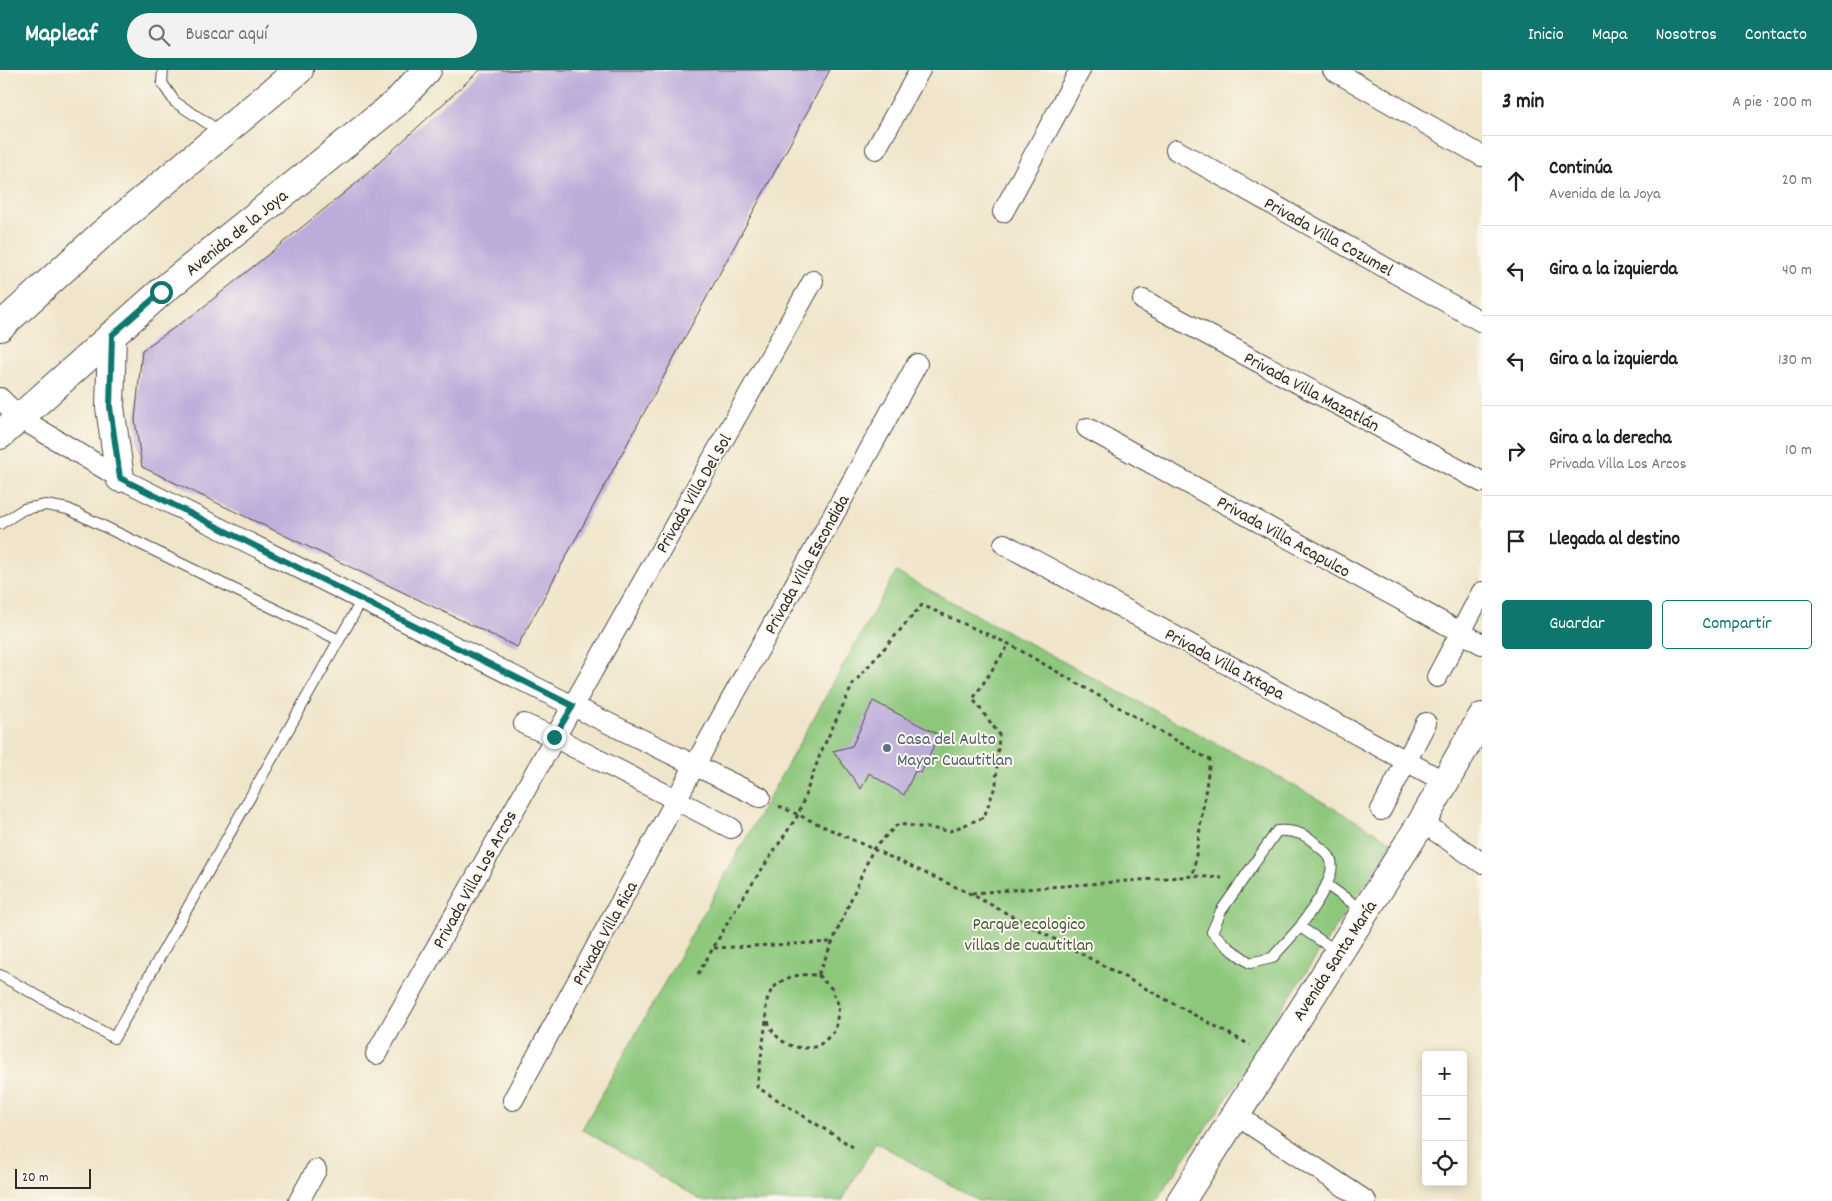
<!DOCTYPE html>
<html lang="es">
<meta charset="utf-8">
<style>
body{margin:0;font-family:Dekko,sans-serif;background:#f2f2f2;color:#222}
.controls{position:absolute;right:15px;bottom:15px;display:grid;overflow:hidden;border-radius:5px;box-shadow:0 2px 12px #0003}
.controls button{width:45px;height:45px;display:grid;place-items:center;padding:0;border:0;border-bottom:1px solid #e0e0e0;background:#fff;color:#222;font:25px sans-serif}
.scale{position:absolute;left:15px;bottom:12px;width:76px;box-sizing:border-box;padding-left:5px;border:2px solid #2b2b2b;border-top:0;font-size:14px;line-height:18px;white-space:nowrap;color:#2b2b2b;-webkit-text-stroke:4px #fbf7ec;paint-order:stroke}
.stop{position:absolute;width:15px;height:15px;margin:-11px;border:4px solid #0f766e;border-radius:50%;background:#fff}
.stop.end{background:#0f766e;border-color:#fff;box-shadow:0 1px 5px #0008}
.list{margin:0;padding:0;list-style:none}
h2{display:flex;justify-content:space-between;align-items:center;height:65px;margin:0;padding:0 20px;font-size:21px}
h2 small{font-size:16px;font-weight:400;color:#767676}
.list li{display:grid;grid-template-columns:32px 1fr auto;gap:15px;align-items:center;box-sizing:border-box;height:90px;padding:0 20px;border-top:1px solid #e0e0e0}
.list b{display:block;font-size:19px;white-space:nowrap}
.list p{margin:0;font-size:16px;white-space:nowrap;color:#767676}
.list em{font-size:16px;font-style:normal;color:#767676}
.actions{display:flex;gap:10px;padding:15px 20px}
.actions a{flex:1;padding:11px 0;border:1px solid #0f766e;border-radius:5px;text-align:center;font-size:18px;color:#0f766e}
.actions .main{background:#0f766e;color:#fff}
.icon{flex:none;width:28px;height:28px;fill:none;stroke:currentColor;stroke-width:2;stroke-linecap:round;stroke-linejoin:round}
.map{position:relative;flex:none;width:1482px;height:1131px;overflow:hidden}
header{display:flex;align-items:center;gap:30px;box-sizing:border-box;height:70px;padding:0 25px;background:#0f766e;color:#fff}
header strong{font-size:24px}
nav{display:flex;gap:28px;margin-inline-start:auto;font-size:18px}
.search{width:350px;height:45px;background:#f2f2f2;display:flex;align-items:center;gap:12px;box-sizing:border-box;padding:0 18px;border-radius:28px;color:#767676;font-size:19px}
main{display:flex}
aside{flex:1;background:#fff}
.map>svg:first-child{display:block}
.green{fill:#8cc77c;stroke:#5c7954}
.building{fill:#bcacda}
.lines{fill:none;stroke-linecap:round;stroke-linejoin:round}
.lane-casing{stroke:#494743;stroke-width:12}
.street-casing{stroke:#494743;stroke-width:22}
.secondary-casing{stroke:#494743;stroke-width:30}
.path{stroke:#494743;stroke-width:3;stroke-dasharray:4 4;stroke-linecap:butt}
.lane{stroke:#fff;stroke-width:10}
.street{stroke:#fff;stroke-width:20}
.secondary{stroke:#fff;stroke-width:28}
.route{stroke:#0f766e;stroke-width:6}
.service-dot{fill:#5c6f8a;stroke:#fbf7ec;stroke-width:2}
.labels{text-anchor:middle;stroke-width:4;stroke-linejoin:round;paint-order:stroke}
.street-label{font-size:18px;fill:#2b2b2b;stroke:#fbf7ec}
.service-label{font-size:18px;fill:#4e5e75;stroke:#fbf7ec;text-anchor:start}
.park-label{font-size:18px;fill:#485a43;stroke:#fbf7ec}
</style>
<header>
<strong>Mapleaf</strong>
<div class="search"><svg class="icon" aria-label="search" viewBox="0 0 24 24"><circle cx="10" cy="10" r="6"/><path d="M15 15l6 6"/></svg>Buscar aquí</div>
<nav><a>Inicio</a><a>Mapa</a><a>Nosotros</a><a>Contacto</a></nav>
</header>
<main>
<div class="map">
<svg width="1482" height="1131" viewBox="0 0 1482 1131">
<rect width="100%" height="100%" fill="#fbf7ec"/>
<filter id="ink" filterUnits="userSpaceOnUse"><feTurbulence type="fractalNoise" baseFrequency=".02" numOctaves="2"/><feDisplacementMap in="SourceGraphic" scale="10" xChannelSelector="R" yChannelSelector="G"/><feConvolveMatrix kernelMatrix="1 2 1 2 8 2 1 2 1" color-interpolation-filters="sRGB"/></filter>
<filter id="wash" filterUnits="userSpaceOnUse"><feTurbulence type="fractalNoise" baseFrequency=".0096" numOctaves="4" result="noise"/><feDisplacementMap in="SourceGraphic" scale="20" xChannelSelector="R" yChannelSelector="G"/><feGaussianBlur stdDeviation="1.12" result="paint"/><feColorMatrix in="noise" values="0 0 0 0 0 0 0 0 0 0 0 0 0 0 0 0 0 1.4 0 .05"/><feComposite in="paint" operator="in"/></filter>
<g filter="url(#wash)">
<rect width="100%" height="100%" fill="#f0e5ca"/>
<!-- green -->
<polygon class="green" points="896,502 1277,706 1393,772 1276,947 1252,992 1155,1131 978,1131 876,1072 842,1131 702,1131 582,1059"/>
<g id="blocks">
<!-- building -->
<g class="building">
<polygon points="480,0 830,0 517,577 142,397 135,350 142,280 197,242 359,111"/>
<polygon points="873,631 939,665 921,703 915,701 904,725 869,703 861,719 833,681 852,676"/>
</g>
</g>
</g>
<g filter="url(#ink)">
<use href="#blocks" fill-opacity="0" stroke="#494743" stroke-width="1"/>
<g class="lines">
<defs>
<g id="lane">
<polyline points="163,0 162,13 175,32 221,62"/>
<polyline points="0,454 24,439 46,435 68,439 339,570 114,968 0,905"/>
<polyline points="339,570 362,530"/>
<polyline points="1327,815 1365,842"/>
<path d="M1300 857C1310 841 1339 806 1330 788 1327 782 1320 778 1316 774 1305 763 1292 760 1277 761L1221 841 1212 862 1229 878 1250 893 1272 888 1300 857 1338 882"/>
</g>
<g id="street">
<polyline points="1333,0 1482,86"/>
<polyline points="876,79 920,0"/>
<polyline points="1176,80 1482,252"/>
<polyline points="1003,142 1080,0"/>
<polyline points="1143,230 1482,412"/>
<polyline points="0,328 20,348 120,408 573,636 760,727"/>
<polyline points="1087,358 1482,574"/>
<polyline points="1004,474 1445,712"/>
<polyline points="1437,607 1482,522"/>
<polyline points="524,654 554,667 731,758"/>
<polyline points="1381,740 1426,653"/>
<polyline points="1422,752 1482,793"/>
<polyline points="376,984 813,211"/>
<polyline points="513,1030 695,695 917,294"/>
<polyline points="1236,1045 1366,1131"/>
<polyline points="299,1131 316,1100"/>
</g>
<g id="secondary">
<polyline points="0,257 102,164 299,0"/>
<polyline points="112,265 110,337 120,408"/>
<polyline points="0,365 161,222 396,33 427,0"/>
<polyline points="1181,1131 1422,752 1482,647"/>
</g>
</defs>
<!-- lane casing -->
<use href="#lane" class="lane-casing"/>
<!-- street casing -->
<use href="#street" class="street-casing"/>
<!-- secondary casing -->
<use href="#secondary" class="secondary-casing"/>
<!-- path -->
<g class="path">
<polyline points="779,736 971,824 1250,975"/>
<polyline points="972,823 1193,806 1222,808"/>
<polyline points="714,878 832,872"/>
<polyline points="698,904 738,835 798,745 821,682 853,614 922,535 1009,574 1210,690 1193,806"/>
<path d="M818 905 831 918 839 936 835 961C829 966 821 976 814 977 765 987 745 917 795 906 802 904 811 905 818 905L873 779 898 754 950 761 984 747 996 714 999 664 973 629 1009 574"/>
<polyline points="766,951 757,1017 853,1077"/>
</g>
<!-- lane -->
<use href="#lane" class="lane"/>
<!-- street -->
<use href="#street" class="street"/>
<!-- secondary -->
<use href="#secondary" class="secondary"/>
</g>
</g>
<g class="lines" filter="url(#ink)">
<!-- route -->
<polyline class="route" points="161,222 112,265 110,337 120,408 573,636 554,667"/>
</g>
<!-- markers -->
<circle class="service-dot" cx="887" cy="678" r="5"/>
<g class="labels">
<!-- street labels -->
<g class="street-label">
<text transform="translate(236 162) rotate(-39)" y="6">Avenida de la Joya</text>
<text transform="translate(1329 166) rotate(29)" y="6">Privada Villa Cozumel</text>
<text transform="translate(1312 321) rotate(28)" y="6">Privada Villa Mazatlán</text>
<text transform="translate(693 423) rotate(-60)" y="6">Privada Villa Del Sol</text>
<text transform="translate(1284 466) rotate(29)" y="6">Privada Villa Acapulco</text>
<text transform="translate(806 494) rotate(-61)" y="6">Privada Villa Escondida</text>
<text transform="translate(1225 593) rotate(28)" y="6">Privada Villa Ixtapa</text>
<text transform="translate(474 809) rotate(-61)" y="6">Privada Villa Los Arcos</text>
<text transform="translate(604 863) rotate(-61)" y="6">Privada Villa Rica</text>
<text transform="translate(1334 890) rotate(-57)" y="6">Avenida Santa María</text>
</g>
<!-- service labels -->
<g class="service-label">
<text x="897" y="674">Casa del Aulto<tspan x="897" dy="21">Mayor Cuautitlan</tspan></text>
</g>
<!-- park labels -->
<g class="park-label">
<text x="1029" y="859">Parque ecologico<tspan x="1029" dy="21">villas de cuautitlan</tspan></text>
</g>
</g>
</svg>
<div class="controls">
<button>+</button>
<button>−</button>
<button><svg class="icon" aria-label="locate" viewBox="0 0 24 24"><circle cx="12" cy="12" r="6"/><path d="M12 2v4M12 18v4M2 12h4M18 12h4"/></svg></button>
</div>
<div class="scale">20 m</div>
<div class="stop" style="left:161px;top:222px"></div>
<div class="stop end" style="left:554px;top:667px"></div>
</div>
<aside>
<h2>3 min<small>A pie · 200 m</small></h2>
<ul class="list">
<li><svg class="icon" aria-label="ahead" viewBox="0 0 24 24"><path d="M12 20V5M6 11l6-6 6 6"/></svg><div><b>Continúa</b><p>Avenida de la Joya</p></div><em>20 m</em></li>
<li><svg class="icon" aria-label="left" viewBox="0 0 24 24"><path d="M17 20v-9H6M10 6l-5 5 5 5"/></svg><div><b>Gira a la izquierda</b></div><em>40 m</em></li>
<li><svg class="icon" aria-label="left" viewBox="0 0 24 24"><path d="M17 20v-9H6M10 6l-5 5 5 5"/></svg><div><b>Gira a la izquierda</b></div><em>130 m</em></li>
<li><svg class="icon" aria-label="right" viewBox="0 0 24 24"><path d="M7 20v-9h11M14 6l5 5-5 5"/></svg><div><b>Gira a la derecha</b><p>Privada Villa Los Arcos</p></div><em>10 m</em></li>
<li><svg class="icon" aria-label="arrive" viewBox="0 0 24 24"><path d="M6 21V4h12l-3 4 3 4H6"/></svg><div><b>Llegada al destino</b></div></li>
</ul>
<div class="actions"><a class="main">Guardar</a><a>Compartir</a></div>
</aside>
</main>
